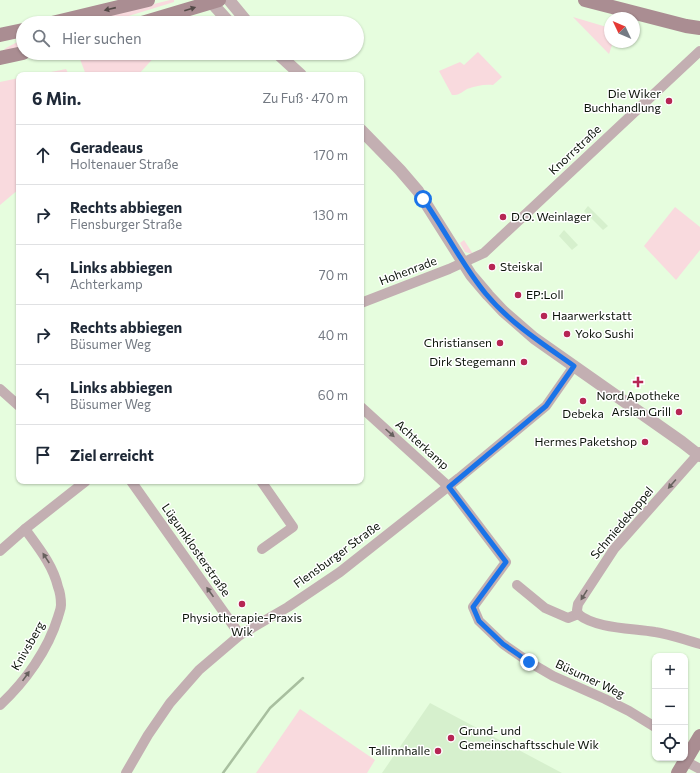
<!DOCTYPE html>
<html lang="de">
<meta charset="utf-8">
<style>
body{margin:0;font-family:Commissioner,sans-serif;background:#f2f2f3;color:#1f2937}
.controls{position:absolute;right:12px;bottom:12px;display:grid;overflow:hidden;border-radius:8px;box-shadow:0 1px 3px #0004}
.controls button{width:36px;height:36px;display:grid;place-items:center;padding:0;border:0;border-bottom:1px solid #e0e1e3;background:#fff;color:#1f2937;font:20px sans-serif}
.compass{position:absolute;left:604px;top:12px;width:36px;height:36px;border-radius:50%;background:#fff;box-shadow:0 1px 3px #0004;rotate:314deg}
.stop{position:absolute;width:12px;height:12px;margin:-9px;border:3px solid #1a73e8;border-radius:50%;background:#fff}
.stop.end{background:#1a73e8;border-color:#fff;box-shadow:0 1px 4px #0008}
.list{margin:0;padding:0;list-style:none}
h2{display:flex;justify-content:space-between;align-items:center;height:52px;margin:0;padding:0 16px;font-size:17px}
h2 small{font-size:13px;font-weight:400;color:#747a83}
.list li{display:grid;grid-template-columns:26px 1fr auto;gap:12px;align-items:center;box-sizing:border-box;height:60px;padding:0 16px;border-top:1px solid #e0e1e3}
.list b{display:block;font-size:15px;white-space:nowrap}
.list p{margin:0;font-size:13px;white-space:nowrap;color:#747a83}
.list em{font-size:13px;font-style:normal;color:#747a83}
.icon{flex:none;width:22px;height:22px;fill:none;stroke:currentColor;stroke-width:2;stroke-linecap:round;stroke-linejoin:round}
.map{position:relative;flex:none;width:700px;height:773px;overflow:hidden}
.search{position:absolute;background:#fff;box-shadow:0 1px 3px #0004;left:16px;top:16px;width:348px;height:44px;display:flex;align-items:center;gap:10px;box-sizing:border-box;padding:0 14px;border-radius:22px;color:#747a83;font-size:15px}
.panel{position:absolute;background:#fff;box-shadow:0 1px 3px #0004;left:16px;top:72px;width:348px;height:412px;border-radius:8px}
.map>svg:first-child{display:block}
.built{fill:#d6f0cd}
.green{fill:#f9dade}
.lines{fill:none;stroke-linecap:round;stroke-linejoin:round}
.stream{stroke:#a8bf9f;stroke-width:2.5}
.minor{stroke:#c3afb2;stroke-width:10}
.tertiary{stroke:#c3afb2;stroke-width:12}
.secondary{stroke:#aa8d92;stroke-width:14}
.oneway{fill:#534a47}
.oneway2{fill:#67615e}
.route{stroke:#1a73e8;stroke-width:5}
.poi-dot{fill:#b62654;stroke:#fff;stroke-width:1.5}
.labels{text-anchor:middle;stroke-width:3;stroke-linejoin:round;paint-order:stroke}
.poi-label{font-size:12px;fill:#0b1309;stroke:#fff;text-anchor:end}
.street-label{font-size:12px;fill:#0b1309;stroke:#fff}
</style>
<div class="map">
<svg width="700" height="773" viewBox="0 0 700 773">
<rect width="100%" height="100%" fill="#e6fdde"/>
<!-- built -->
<g class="built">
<polygon points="588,206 608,226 603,230 584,211"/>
<polygon points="564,230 578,245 572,250 559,236"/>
<polygon points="430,703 562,773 382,773"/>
</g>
<!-- green -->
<g class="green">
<polygon points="170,0 174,0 174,2 106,23 78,23"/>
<polygon points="573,17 610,28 610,42 613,42 609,54"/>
<polygon points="23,39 23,48 4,50 6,48"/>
<path d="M478 52 502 77 493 85C484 84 476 86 467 89 460 93 460 95 452 95L439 71 460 62 464 65Z"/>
<polygon points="100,53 158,53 138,75 86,75 80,59"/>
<polygon points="66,69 69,75 36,75"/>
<polygon points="19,78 19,189 0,205 0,82"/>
<polygon points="675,207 700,227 700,250 676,280 644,246"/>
<polygon points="464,240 473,254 465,252 460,243"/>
<polygon points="300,709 375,760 367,773 256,773"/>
</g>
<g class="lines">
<!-- stream -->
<polyline class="stream" points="223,773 270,708 303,678"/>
<!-- minor -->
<g class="minor">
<polyline points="361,303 449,269 484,253 700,51"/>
<polyline points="0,389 19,406"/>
<polyline points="361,407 449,487 506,562 473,607 479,621 503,644 529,662 553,676 605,699 629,711 655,727"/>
<polyline points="131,481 240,635"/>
<polyline points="261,481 293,527 262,549"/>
<polyline points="0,551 25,529 86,481"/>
<polyline points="517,585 545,608 568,618 578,614"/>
<polyline points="578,614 577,610 578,604 614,549 700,452"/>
<path d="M578 614C596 629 633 628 655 632 670 634 685 640 700 644"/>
<path d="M0 705C25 682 48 650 58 617 59 613 61 609 61 605 61 599 60 592 58 587 53 565 38 547 25 529"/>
<polyline points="685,761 700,769"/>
<polyline points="126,773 148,735 170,703 199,670 240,635 288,607 340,572 459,478 546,406 574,366"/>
</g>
<!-- tertiary -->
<g class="tertiary">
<polyline points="209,0 230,23"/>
<polyline points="229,0 248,23"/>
<polyline points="277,53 301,75"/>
<polyline points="361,130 400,170 418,191 471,275 488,295 503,311 534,338 682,442 700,456"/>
</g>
<!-- secondary -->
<g class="secondary">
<polyline points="585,0 686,26 700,28"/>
<polyline points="52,23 148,0"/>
<polyline points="142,23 219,0"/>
<polyline points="0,35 23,30"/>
<polyline points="0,58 23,53"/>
<polyline points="678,773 700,736"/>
</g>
</g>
<!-- one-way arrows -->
<defs><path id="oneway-solid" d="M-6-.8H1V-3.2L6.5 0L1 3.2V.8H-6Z"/></defs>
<g class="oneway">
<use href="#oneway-solid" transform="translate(110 9) rotate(167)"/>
<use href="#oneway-solid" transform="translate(190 9) rotate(-17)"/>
</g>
<g class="oneway2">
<use href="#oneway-solid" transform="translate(390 433) rotate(42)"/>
<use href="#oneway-solid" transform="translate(672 484) rotate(131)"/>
<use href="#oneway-solid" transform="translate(46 558) rotate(-123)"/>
<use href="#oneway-solid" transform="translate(210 592) rotate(-125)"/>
<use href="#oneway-solid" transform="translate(584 595) rotate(122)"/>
<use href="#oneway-solid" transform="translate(26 676) rotate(-55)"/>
</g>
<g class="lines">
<!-- route -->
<path class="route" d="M423 199C445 230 462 265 486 294 510 323 543 344 574 366L546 406 449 487 506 562 473 607 479 621 503 644 529 662"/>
</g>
<!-- markers -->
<g class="poi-dot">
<circle cx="669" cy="101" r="4"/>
<circle cx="503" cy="217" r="4"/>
<circle cx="492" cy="267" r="4"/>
<circle cx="518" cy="295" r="4"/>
<circle cx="544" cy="316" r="4"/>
<circle cx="567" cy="334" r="4"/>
<circle cx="500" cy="343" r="4"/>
<circle cx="524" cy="362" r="4"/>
<path d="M636 376h4v4h4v4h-4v4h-4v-4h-4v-4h4z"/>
<circle cx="583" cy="401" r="4"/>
<circle cx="679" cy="412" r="4"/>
<circle cx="645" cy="442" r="4"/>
<circle cx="242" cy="604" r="4"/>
<circle cx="451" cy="738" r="4"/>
<circle cx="438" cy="751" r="4"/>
</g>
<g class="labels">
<!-- poi labels -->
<g class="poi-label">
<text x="661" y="98">Die Wiker<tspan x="661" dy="14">Buchhandlung</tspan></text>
<text x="511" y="221" text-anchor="start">D.O. Weinlager</text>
<text x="500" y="271" text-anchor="start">Steiskal</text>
<text x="526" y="299" text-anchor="start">EP:Loll</text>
<text x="552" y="320" text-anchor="start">Haarwerkstatt</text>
<text x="575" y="338" text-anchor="start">Yoko Sushi</text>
<text x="492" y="347">Christiansen</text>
<text x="516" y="366">Dirk Stegemann</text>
<text x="638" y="400" text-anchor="middle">Nord Apotheke</text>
<text x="671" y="416">Arslan Grill</text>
<text x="583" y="418" text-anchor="middle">Debeka</text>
<text x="637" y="446">Hermes Paketshop</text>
<text x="242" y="622" text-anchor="middle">Physiotherapie-Praxis<tspan x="242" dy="14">Wik</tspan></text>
<text x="459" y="735" text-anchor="start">Grund- und<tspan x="459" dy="14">Gemeinschaftsschule Wik</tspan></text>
<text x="430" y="755">Tallinnhalle</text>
</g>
<!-- street labels -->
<g class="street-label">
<text transform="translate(575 150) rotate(-43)" y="4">Knorrstraße</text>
<text transform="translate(408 271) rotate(-21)" y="4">Hohenrade</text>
<text transform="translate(422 445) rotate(42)" y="4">Achterkamp</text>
<text transform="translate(622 523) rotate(-50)" y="4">Schmiedekoppel</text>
<text transform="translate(196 550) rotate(55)" y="4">Lügumklosterstraße</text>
<text transform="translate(337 555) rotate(-36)" y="4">Flensburger Straße</text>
<text transform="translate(28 646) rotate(-60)" y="4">Knivsberg</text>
<text transform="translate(590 679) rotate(25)" y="4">Büsumer Weg</text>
</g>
</g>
</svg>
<div class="controls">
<button>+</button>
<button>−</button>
<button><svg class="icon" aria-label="locate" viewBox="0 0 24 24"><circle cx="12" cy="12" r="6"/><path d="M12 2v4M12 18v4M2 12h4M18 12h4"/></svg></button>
</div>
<svg class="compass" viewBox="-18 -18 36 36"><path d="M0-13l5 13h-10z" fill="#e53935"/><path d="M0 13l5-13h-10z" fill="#747a83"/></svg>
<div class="stop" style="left:423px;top:199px"></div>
<div class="stop end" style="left:529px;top:662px"></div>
<div class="search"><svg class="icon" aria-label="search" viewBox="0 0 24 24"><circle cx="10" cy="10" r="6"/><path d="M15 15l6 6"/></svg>Hier suchen</div>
<section class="panel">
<h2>6 Min.<small>Zu Fuß · 470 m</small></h2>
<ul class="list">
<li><svg class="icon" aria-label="ahead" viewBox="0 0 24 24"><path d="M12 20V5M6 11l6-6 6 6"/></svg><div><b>Geradeaus</b><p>Holtenauer Straße</p></div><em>170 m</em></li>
<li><svg class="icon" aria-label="right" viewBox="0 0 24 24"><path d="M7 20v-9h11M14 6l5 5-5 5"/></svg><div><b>Rechts abbiegen</b><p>Flensburger Straße</p></div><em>130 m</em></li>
<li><svg class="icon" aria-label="left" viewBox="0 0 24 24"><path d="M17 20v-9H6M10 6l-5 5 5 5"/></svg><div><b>Links abbiegen</b><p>Achterkamp</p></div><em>70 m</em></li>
<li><svg class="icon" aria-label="right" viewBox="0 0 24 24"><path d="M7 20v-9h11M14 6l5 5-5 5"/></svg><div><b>Rechts abbiegen</b><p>Büsumer Weg</p></div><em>40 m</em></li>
<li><svg class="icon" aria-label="left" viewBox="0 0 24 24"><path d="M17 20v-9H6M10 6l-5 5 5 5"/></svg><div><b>Links abbiegen</b><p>Büsumer Weg</p></div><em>60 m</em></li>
<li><svg class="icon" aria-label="arrive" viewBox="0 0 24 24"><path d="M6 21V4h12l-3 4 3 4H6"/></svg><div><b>Ziel erreicht</b></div></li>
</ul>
</section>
</div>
